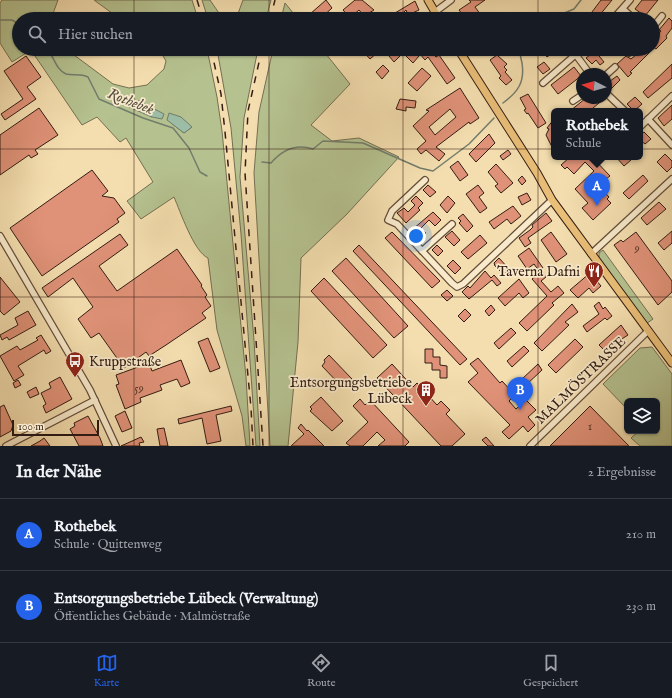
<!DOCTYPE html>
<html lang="de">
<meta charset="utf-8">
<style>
body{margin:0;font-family:"IM FELL English",serif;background:#242831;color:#f1f3f6}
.controls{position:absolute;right:12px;bottom:12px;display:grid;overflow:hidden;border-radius:6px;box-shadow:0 1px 3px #0004}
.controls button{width:36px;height:36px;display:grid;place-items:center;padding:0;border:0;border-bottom:1px solid #363941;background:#171b24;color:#f1f3f6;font:20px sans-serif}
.compass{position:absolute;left:576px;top:68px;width:36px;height:36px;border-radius:50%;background:#171b24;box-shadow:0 1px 3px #0004;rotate:276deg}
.scale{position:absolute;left:12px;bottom:10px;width:87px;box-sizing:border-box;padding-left:4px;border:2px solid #331c13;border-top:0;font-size:11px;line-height:14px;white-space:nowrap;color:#331c13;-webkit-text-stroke:3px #f8eacb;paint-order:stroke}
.you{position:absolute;left:416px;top:236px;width:14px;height:14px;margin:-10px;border:3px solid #fff;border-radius:50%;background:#1a73e8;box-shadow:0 0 0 6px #1a73e833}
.badge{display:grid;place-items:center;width:26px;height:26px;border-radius:50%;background:#2563eb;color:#fff;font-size:13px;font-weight:700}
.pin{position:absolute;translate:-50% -33px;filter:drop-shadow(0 1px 2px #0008)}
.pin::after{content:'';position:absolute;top:21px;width:14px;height:12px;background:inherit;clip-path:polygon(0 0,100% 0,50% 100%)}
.popup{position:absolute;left:551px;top:108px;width:92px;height:52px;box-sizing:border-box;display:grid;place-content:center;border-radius:6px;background:#171b24;filter:drop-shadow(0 1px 3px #0005);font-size:13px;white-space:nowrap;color:#9ea1a6}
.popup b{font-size:15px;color:#f1f3f6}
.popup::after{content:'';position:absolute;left:50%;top:100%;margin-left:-8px;border:8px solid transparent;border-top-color:#171b24}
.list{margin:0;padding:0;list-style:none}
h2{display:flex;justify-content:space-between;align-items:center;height:52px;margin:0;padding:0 16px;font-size:17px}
h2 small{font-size:13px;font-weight:400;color:#9ea1a6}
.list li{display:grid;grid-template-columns:26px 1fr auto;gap:12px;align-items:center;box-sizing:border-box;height:72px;padding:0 16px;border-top:1px solid #363941}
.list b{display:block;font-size:15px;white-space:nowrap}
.list p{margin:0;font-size:13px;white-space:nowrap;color:#9ea1a6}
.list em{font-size:13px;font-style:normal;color:#9ea1a6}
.icon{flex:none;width:22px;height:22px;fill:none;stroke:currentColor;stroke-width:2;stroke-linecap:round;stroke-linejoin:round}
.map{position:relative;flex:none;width:672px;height:446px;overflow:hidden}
.search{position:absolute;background:#171b24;box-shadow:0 1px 3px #0004;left:12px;right:12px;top:12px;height:44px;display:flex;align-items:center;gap:10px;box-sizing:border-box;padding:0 14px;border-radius:22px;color:#9ea1a6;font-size:15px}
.sheet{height:196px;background:#171b24}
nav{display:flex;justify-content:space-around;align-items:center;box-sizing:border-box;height:56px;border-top:1px solid #363941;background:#171b24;font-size:11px;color:#9ea1a6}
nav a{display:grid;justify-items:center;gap:2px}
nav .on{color:#2563eb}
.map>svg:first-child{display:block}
.green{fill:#b5c290;stroke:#746f52;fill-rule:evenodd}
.water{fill:#9cbda7;stroke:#727d6c}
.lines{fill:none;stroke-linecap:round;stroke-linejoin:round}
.stream{stroke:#727d6c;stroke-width:1.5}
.building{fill:#e09278;stroke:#331c13;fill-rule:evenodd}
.minor-casing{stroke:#634c3a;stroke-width:8}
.major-casing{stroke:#331c13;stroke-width:9}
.minor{stroke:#f8eacb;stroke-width:5.5}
.major{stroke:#eabf78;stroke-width:7}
.rail{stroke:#331c13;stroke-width:1.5;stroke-dasharray:7 7;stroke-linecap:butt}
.grid{fill:none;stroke:#331c13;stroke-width:1;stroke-opacity:0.55}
.labels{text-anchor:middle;stroke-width:3.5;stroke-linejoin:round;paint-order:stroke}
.number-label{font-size:12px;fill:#5e3a2c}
.poi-label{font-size:14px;fill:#331c13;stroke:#f8eacb;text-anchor:end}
.street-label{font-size:14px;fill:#331c13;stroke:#f8eacb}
.water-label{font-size:15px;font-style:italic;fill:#524c3f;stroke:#f8eacb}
</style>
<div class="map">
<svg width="672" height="446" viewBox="0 0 672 446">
<rect width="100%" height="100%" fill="#f4deaf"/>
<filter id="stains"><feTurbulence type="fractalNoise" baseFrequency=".005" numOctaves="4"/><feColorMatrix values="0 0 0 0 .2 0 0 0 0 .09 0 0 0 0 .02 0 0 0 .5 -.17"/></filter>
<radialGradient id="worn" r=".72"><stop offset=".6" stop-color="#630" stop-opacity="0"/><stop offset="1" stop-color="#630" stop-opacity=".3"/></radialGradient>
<!-- green -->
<g class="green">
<path d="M2 0H58L51 19H19V49H66L113 84 129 88 147 85 164 69 166 61 159 49H207L217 97 222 131 246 377 250 446H246L242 416 217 330 208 258C194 252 180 211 174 197L141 219 127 201 153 182 126 138 120 142 97 117 82 125 31 50 12 62 0 43V3ZM128 99 139 101 155 109 152 117 127 106ZM171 123 192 127 184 133Z"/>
<polygon points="94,0 192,0 198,19 120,19"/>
<polygon points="202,0 210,0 223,19 208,19"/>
<polygon points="243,0 271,0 266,19 236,19"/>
<polygon points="285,3 298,19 281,19"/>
<polygon points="217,49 258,49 244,118 240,177 254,340 260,446 256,446 241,234 231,128"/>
<polygon points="273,49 322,49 350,84 311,125 332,141 359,138 399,157 347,214 301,258 298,342 288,446 270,446 254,173 259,112"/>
<polygon points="603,250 653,319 646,324 599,258 599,253"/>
<polygon points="652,347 672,374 672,446 640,446 631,438 639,431 657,431 657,401 627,401 627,409 603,384 640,348"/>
</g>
<!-- water -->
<g class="water">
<polygon points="128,99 139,101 164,114 162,119 152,117 127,106 126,103"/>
<polygon points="169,113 181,117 192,127 184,133 167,120"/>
</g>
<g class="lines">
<!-- stream -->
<g class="stream">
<polyline points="550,19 574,9 581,0"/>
<polyline points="0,20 12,20 19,24"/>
<path d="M47 49C54 56 56 70 66 74 73 76 80 73 88 77L99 99 143 118 173 128 189 148 200 172 207 176"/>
<path d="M503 103C518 92 525 82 522 63 521 59 520 55 520 51L524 49"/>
<path d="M262 162 271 163C282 150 295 143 313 149L323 141 363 143 420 168 433 171 469 144 494 118"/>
</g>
</g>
<!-- building -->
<g class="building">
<polygon points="326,0 332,8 320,19 314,19 310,14"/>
<polygon points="355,0 362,0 374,10 364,16 359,10 350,18 343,10"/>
<polygon points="469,0 485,0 475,7 481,15 474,19 466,19 459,10 471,2"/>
<polygon points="601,0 612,0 599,16 602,19 592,19 589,16"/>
<polygon points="642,0 658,0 645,16 635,9"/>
<polygon points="415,1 419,10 408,15 406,10 399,17 395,13"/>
<polygon points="669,18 672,21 672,28 666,36 667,38 656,49 653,47 653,40 661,31 659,30"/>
<polygon points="361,49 375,49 378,52 370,59"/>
<polygon points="396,49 412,49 419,56 413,63 403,53 394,62 389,56"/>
<polygon points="425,49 428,49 436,57 439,55 455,78 447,84 428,57 425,60 420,54"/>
<polygon points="488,49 502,49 494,56"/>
<polygon points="541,49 558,49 547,57"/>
<polygon points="643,49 653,49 630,72 632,73 628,77 617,64 626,56 631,59"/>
<polygon points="595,51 604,62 600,65 596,60 592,64 586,58"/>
<polygon points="497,55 507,64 504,67 507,70 505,72 512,80 506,85 499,78 501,76 490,60"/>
<polygon points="26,56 41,77 27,87 36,99 5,120 1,114 23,99 4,71"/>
<polygon points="544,62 550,69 543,74 537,67"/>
<polygon points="672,64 672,78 648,98 643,92"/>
<polygon points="383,65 389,71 382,79 376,72"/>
<polygon points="574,67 581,76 558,94 551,85"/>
<polygon points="422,68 431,76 417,91 408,83"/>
<polygon points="617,76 620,80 611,89 606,84"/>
<path d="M460 88 479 118 470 124 469 122 436 147 445 154 439 161 426 150 421 154 417 149 426 141 413 126 429 111 426 110ZM450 109 456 117 435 135 429 127Z"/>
<polygon points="528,94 546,123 538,128 528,113 527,114 524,110 526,109 520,98"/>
<polygon points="635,97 642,104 634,111 627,104"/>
<polygon points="586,98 605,98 593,108 596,111 570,111"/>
<polygon points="400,99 416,101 415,108 406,107 406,111 396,109"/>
<polygon points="672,105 672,119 664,126 658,118"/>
<polygon points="39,108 58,135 35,150 38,154 31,158 29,155 0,175 0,135"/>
<polygon points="554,119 554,151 546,135 549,129 547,128"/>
<polygon points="644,132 651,139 645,144 640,140 640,135"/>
<polygon points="489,134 495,143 476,162 469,154"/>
<polygon points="508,150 511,154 503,160 500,156"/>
<polygon points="665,154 672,161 672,167 667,172 657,162"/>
<polygon points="570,157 592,157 610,176 598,185 609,197 607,199 611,203 593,220 582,208 588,203 575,189 594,171 585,162 574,174 567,167 565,169 561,165"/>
<polygon points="616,157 628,157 631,160 624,166"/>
<polygon points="458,161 468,175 460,181 450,167"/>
<polygon points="496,164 513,183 501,193 495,186 498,184 488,172"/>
<polygon points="92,170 108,191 102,196 114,198 125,213 117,219 119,222 42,276 10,228"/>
<polygon points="643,175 648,181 629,199 623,193"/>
<polygon points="522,176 526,181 522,185 518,180"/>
<polygon points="428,185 436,192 430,197 423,190"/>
<polygon points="478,185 484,193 479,197 487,208 480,213 466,194"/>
<polygon points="527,193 531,200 522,205 518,197"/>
<polygon points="416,196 423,203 418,208 420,210 406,223 397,213 404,208 408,212 415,205 411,201"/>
<polygon points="448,196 455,203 447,213 440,205"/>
<polygon points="659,202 666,209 647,225 641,218"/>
<polygon points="513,206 521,216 511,224 507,219 494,229 489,222"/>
<polygon points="433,212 441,220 435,226 429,220 421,228 426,233 420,238 413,229"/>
<polygon points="546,213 552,221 528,238 531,243 525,247 519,238 530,230 533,227 532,225"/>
<polygon points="463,214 473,226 467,232 459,223 461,221 458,218"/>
<polygon points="452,231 460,240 454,246 445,237"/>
<polygon points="672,231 672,243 664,250 658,243"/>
<polygon points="392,232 440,281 432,288 385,238"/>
<polygon points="551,232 567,254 556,262 541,240"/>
<polygon points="636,232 672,281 672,292 658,305 614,245 621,240 623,242"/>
<polygon points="120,234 128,245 99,266 117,291 177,249 202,285 201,286 207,295 205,297 211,306 202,313 206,318 166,345 149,356 146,352 124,368 99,333 91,338 78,319 93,307 73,278 48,297 42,288"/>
<polygon points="480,235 487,243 468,259 461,252"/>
<polygon points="359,245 467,359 460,365 353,251"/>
<polygon points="437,245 443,251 438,256 432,250"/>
<polygon points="529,248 543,268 539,271 534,264 527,269 518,256"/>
<polygon points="346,258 408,326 394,338 332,271"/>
<polygon points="499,258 509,269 505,273 503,270 501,272 495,266 494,263"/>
<polygon points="453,260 461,268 455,274 447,266"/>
<polygon points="485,271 491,278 494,275 501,283 497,286 492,280 469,299 462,292 468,286 470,288"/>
<polygon points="542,271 546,277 541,281 551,292 558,286 564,293 552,303 554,305 527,331 519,323 547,296 532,279"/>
<polygon points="590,273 601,286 593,293 589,288 578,298 570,290"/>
<polygon points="0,277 20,302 4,315 0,311"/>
<polygon points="324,278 387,345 373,358 311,291"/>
<polygon points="519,279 529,293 523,298 519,293 505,306 498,298"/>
<polygon points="447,290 453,296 447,301 441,295"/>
<polygon points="599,302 603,309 605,307 612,316 607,320 605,318 587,332 583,326 599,314 594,306"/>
<polygon points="572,304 578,312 565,322 569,325 542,351 534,343"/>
<polygon points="491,305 495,310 489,316 485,311"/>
<polygon points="465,309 471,315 464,322 458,316"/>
<polygon points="28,311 36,325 9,340 7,337 2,340 0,335 18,325 15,318"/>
<polygon points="621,325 628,335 614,344 607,353 599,345"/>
<polygon points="511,328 516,333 499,349 494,343"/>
<polygon points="41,335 51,351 46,354 44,350 18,366 24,375 14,381 0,356 17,346 20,350 38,340 36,338"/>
<polygon points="208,338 220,368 210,372 198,342"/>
<polygon points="575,339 583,347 556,373 548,365"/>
<polygon points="524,346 529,351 512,367 507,361"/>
<polygon points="425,349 433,349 433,357 440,357 440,365 447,366 447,378 440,378 440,370 432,370 432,363 425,363"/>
<polygon points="329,355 352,379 343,388 322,366 325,362 324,360"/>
<polygon points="478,358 500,383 502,381 515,395 509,401 516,409 526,400 536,410 528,417 535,425 528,432 523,426 509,439 502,432 510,425 468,382 478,373 470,364"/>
<polygon points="181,360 190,383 181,387 177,379 160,385 162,390 140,398 141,402 125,409 116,385 119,384 116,375 149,363 152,371"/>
<polygon points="392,364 413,387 417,383 437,405 441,401 450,410 446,414 465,434 452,446 441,446 377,378"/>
<polygon points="538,364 542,370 526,385 521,380"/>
<polygon points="60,377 72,399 46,413 43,406 46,404 41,393 51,388 49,383"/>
<polygon points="18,380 21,385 15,388 13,383"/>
<polygon points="36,387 39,394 30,398 27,392"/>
<polygon points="321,397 343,421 332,431 310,411 312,409 310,407"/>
<polygon points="360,399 365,405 370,400 409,442 405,446 378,446 385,440 377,432 363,446 350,446 346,443 368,422 353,406"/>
<polygon points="4,405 13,425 11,431 0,437 0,407"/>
<polygon points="231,406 232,411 216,415 221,441 207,444 202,418 179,424 178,419"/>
<polygon points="590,406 629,446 550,446"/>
<polygon points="125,411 132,428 122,432 115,416"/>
<polygon points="88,416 100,438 103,446 79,446 70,429 75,426 74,423"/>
<polygon points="301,424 307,431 308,430 324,446 291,446 304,434 298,428"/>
<polygon points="164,428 168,446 160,446 157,429"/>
<polygon points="141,437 144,442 139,443 140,446 121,446"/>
<polygon points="486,437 494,446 488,446 482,440"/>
<polygon points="44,438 50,446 31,446 40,441"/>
</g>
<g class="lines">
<defs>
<g id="minor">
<polyline points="623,9 634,19"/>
<polyline points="435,12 451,0"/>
<polyline points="613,19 630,0"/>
<polyline points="653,27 662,16"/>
<polyline points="629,53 633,49"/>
<polyline points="576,55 590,74"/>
<polyline points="606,75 615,67"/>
<polyline points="543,83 582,49"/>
<polyline points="606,93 625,111"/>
<polyline points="573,101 582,95"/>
<polyline points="648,119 672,145"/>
<polyline points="640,127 672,96"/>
<polyline points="425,180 392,211 388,220 397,224 452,283 457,287 463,284 552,200"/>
<polyline points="0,236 90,390 116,446"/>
<polyline points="422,251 452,224"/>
<polyline points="591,254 672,179"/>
<polyline points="6,446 95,400"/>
<polyline points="530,446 648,331"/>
</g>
<g id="major">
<polyline points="428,0 439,19"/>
<polyline points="458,49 537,173 552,200 672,363"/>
</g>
</defs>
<!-- minor casing -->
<use href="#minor" class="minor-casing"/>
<!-- major casing -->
<use href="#major" class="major-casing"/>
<!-- minor -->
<use href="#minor" class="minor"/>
<!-- major -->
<use href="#major" class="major"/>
<!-- rail -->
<g class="rail">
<polyline points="197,0 203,19"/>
<polyline points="270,19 275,0"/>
<polyline points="211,49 221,94 225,132 251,408 253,446"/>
<polyline points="262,49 248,111 245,173 263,446"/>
</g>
</g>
<!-- grid -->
<path class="grid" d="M134 0V19M269 0V19M403 0V19M538 0V19M134 49V446M269 49V446M403 49V446M538 49V446M0 149H672M0 297H672"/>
<!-- icons -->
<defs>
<symbol id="restaurant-pin" viewBox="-11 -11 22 30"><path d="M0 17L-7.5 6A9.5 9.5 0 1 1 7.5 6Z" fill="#8f2418" stroke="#f8eacb"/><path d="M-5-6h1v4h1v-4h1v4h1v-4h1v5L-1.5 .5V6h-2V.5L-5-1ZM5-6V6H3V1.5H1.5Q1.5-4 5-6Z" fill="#fff"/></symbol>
<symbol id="bus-pin" viewBox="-11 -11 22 30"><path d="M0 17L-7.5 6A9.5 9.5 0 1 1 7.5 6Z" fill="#8f2418" stroke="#f8eacb"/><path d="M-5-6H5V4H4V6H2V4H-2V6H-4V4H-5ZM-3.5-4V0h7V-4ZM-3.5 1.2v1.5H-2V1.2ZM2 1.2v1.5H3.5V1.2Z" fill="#fff"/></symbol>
<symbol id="building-pin" viewBox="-11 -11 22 30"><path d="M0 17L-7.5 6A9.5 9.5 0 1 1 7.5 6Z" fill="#8f2418" stroke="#f8eacb"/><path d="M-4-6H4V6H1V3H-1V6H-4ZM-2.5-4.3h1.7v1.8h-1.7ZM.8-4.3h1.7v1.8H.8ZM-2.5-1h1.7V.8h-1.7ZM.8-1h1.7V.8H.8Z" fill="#fff"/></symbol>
</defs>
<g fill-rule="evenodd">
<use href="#restaurant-pin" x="583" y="260" width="22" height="30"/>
<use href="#bus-pin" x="64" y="350" width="22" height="30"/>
<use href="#building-pin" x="415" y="379" width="22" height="30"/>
</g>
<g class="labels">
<!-- number labels -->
<g class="number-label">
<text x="637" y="252">9</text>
<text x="139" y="392">59</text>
<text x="590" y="430">1</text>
</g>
<!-- poi labels -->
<g class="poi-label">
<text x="580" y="276">Taverna Dafni</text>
<text x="89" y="366" text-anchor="start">Kruppstraße</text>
<text x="412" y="387">Entsorgungsbetriebe<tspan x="412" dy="16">Lübeck</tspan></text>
</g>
<!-- street labels -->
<g class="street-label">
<text transform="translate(580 380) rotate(-44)" y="5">MALMÖSTRASSE</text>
</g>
<!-- water labels -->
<g class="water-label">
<text transform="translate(131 101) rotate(21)" y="5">Rothebek</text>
</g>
</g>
<rect width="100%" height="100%" filter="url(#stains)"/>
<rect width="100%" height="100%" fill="url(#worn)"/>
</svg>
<div class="controls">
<button><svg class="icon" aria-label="layers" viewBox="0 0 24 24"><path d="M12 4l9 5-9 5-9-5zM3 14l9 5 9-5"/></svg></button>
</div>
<svg class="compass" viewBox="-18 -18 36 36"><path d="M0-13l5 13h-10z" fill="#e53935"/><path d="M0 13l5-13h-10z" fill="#9ea1a6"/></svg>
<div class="scale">100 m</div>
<div class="you"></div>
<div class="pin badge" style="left:597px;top:206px">A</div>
<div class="popup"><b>Rothebek</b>Schule</div>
<div class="pin badge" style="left:520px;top:410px">B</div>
<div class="search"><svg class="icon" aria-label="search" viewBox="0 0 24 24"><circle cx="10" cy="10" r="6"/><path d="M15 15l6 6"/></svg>Hier suchen</div>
</div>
<section class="sheet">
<h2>In der Nähe<small>2 Ergebnisse</small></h2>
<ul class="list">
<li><span class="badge">A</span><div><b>Rothebek</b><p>Schule · Quittenweg</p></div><em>210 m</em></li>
<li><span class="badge">B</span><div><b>Entsorgungsbetriebe Lübeck (Verwaltung)</b><p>Öffentliches Gebäude · Malmöstraße</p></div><em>230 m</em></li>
</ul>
</section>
<nav>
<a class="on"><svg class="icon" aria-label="map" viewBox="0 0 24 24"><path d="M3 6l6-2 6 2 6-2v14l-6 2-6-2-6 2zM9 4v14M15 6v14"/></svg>Karte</a>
<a><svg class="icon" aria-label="directions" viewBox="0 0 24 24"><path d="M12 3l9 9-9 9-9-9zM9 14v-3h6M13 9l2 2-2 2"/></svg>Route</a>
<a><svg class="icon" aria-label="saved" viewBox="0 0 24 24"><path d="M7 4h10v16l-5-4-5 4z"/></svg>Gespeichert</a>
</nav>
